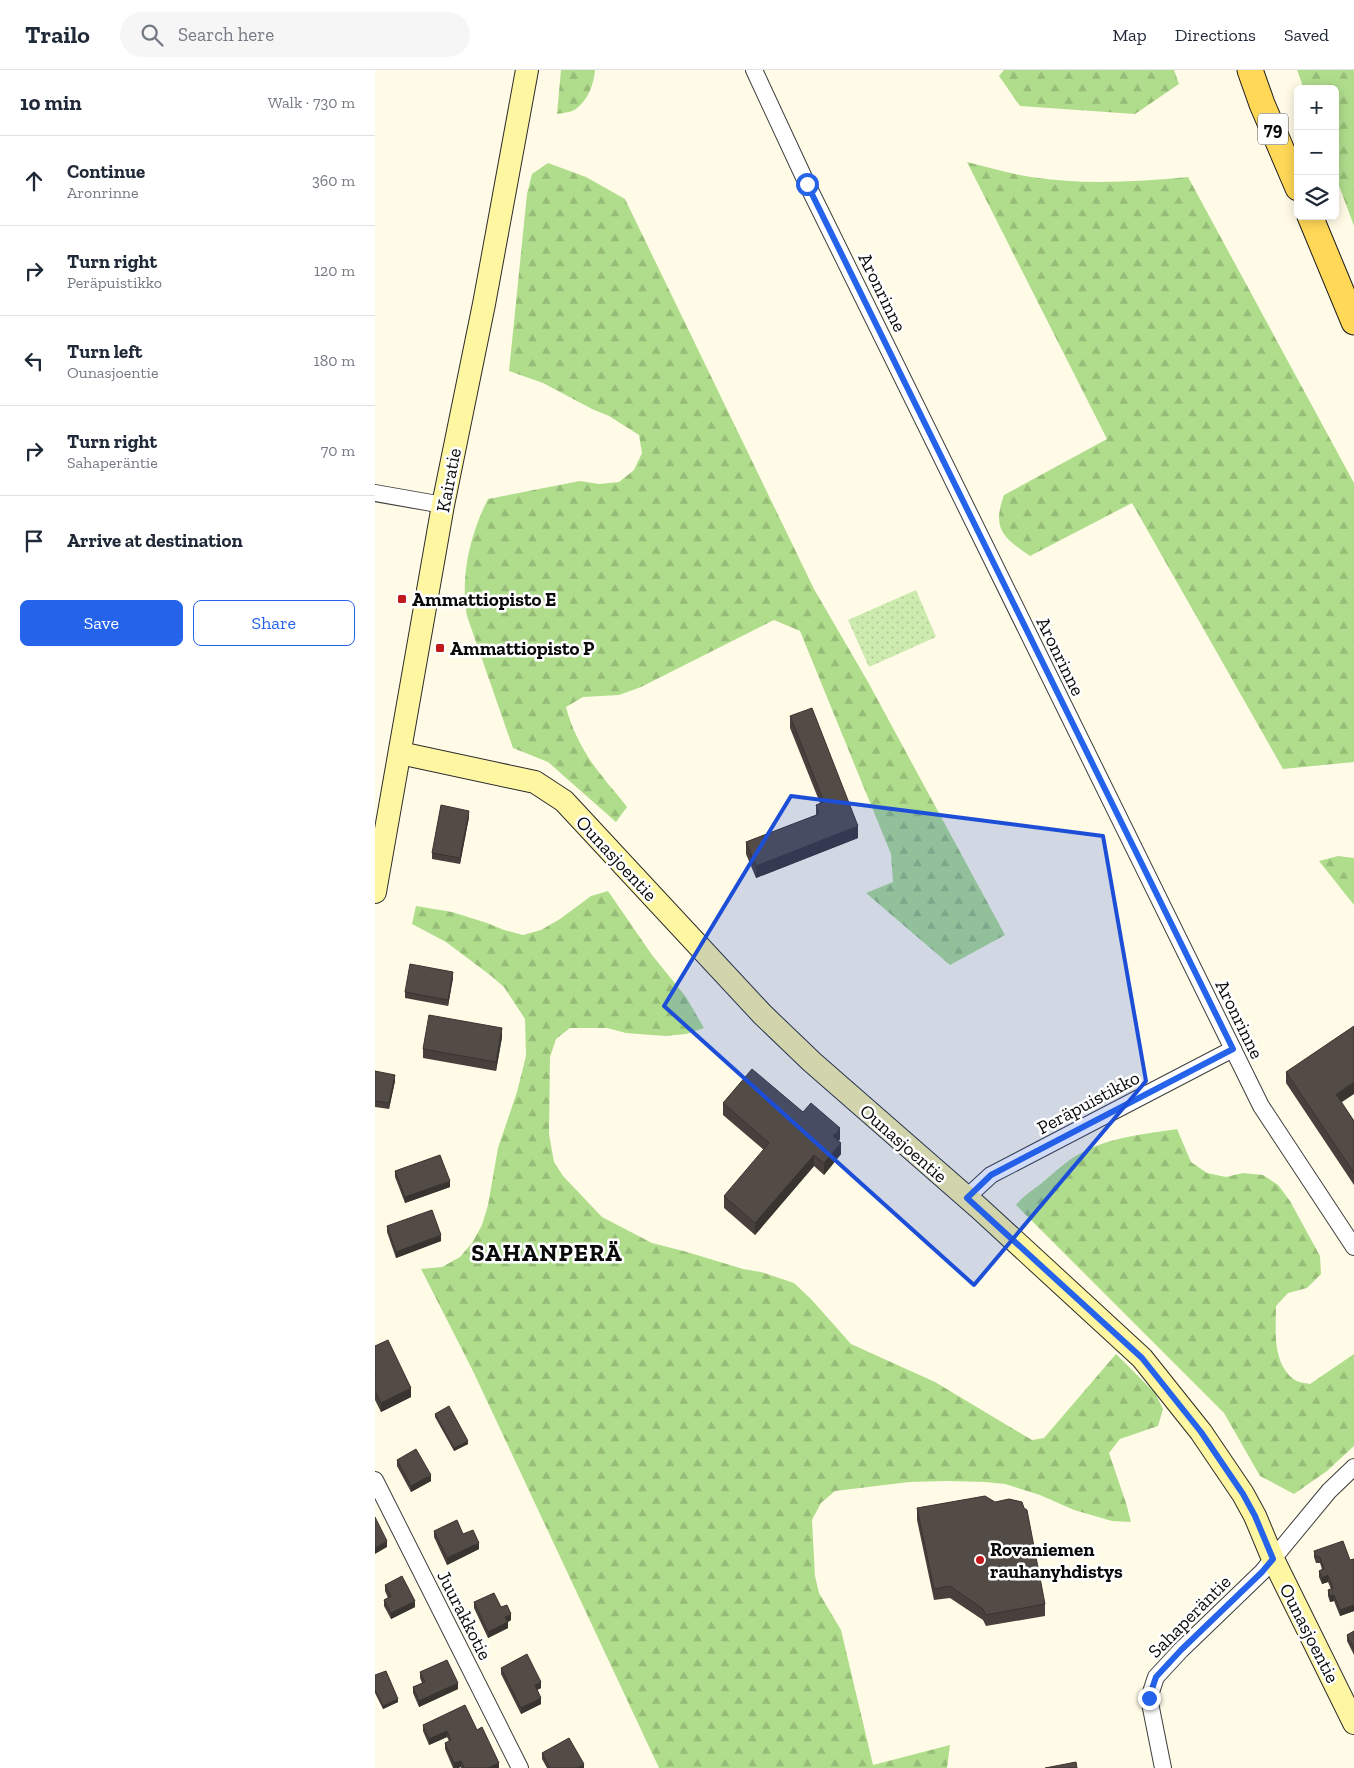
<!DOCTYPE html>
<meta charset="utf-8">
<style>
body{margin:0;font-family:"Zilla Slab",serif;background:#f6f6f7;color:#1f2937}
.controls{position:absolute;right:15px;top:15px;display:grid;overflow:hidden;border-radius:8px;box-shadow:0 2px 12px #0003}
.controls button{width:45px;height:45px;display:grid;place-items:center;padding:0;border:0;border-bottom:1px solid #e0e1e3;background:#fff;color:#1f2937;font:25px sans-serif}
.stop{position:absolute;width:15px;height:15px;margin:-11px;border:4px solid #2563eb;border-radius:50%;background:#fff}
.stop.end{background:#2563eb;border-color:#fff;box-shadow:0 1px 5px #0008}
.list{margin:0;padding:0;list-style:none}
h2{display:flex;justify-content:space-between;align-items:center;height:65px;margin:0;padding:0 20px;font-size:21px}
h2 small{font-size:16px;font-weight:400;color:#747a83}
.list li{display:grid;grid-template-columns:32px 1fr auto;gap:15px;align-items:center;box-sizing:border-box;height:90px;padding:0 20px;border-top:1px solid #e0e1e3}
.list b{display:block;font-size:19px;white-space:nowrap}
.list p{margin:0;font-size:16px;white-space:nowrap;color:#747a83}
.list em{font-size:16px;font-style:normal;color:#747a83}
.actions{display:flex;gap:10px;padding:15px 20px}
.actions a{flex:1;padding:11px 0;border:1px solid #2563eb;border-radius:8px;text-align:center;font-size:18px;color:#2563eb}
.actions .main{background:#2563eb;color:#fff}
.icon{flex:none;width:28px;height:28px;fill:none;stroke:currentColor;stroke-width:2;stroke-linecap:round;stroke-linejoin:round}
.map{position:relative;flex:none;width:979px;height:1698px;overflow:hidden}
header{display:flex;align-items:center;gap:30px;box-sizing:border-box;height:70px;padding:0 25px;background:#fff;border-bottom:1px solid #e0e1e3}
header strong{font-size:24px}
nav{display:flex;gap:28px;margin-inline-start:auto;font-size:18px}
.search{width:350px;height:45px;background:#f6f6f7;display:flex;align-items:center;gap:12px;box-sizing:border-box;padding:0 18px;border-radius:28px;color:#747a83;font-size:19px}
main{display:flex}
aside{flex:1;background:#fff}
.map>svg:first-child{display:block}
.forest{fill:url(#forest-firs)}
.park{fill:url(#park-dots)}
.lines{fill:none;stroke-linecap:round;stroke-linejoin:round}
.street-casing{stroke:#3d3d3d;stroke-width:18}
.secondary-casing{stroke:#2c2c2c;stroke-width:24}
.primary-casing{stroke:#1b1b1b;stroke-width:27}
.street{stroke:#fff;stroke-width:16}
.secondary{stroke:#fff6a2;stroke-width:22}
.primary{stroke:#ffd857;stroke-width:25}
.wall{fill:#47403c}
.shaded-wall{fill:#3a3431}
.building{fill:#534b46;stroke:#3a3431}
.route{stroke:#2563eb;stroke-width:6}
.marked{fill:#1d4ed8;fill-opacity:0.2;stroke:#1d4ed8;stroke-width:4;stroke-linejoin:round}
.poi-dot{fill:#c2191f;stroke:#fff;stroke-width:2}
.labels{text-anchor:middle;stroke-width:5;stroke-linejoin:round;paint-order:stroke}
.shield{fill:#fff;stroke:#545454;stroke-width:1}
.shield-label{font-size:18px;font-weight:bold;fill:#0a0a0a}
.street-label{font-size:19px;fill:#0a0a0a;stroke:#fff}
.poi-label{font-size:19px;font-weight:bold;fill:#0a0a0a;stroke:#fff;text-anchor:start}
.district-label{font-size:24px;font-weight:bold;letter-spacing:1px;fill:#0a0a0a;stroke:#fff}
</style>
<header>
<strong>Trailo</strong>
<div class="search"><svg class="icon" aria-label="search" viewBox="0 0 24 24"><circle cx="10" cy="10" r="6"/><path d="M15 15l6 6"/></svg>Search here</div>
<nav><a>Map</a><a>Directions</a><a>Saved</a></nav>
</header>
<main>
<aside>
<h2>10 min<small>Walk · 730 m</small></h2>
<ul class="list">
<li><svg class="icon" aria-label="ahead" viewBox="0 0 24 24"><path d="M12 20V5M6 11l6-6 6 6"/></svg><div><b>Continue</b><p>Aronrinne</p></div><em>360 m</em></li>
<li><svg class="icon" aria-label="right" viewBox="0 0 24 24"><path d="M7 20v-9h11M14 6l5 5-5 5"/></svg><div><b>Turn right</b><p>Peräpuistikko</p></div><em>120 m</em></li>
<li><svg class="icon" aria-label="left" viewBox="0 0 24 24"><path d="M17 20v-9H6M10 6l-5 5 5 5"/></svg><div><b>Turn left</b><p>Ounasjoentie</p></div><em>180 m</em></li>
<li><svg class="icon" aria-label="right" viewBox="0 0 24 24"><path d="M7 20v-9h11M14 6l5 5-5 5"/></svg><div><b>Turn right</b><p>Sahaperäntie</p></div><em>70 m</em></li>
<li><svg class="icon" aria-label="arrive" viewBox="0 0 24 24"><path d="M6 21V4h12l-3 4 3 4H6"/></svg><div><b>Arrive at destination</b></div></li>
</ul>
<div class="actions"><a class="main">Save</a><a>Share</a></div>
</aside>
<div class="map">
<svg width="979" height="1698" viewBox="0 0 979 1698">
<defs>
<pattern id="forest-firs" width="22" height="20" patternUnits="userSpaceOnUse" patternTransform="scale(1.25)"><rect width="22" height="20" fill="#b0dd8c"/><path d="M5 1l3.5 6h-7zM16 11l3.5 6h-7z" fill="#96bc77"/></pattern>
<pattern id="park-dots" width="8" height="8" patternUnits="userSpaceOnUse" patternTransform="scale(1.25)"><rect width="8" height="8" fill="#cdebae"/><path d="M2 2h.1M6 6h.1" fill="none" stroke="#afc894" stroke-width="1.8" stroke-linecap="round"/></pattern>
</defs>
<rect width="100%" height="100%" fill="#fffbe7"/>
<!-- forest -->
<g class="forest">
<path d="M186 0H220C219 14 213 30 201 39 197 42 188 43 182 44Z"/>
<polygon points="629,0 799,0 804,14 760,44 645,36 624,6"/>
<polygon points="922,0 979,0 979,156 960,105 960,19 929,19"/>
<path d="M592 92C613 97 635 104 656 107 708 115 760 112 813 107L979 413V692L908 699 757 433 655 486C627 467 617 458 629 425L732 369Z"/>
<path d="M173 93 211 107 250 129 439 519 493 612 630 865 575 895 491 823 518 812 516 784 425 561 399 550 266 617 244 625 208 627 191 637C197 661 211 687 227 706 235 717 244 726 252 737L241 752 173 692 138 678 92 546C85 507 95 464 113 429L205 411 224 414 244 412 259 400 267 383 264 365 234 346 217 339 168 313 134 301 152 124 157 104Z"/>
<polygon points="963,786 979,788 979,835 944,791"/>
<polygon points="233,821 277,885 311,927 329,958 311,964 290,966 251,963 232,958 195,958 181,969 175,987 174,1064 179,1092 188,1106 227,1147 277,1173 312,1182 368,1199 386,1202 419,1213 436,1229 476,1274 560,1312 657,1370 669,1368 741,1284 780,1323 788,1339 783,1356 745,1369 734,1383 751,1433 756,1452 737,1451 699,1440 665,1425 630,1414 610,1412 572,1411 534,1412 460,1421 446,1433 437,1450 440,1506 444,1523 466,1560 498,1695 575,1675 572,1698 284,1698 97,1299 46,1199 67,1197 85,1187 97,1173 107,1155 113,1135 123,1078 142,1022 151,986 150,949 129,917 115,905 71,872 37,854 41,836 77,842 112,853 129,860 148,865 166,860 185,849 216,826"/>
<path d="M802 1059 816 1092 832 1103 851 1107 868 1103 888 1105 903 1115 915 1131 945 1186 946 1204 932 1218 913 1223 901 1236C901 1260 897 1290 917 1308 921 1312 930 1313 935 1314L979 1284V1376L952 1401 919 1424 885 1406 849 1343 641 1135C649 1125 658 1120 668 1112 680 1102 693 1089 708 1082 736 1067 771 1064 802 1059Z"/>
</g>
<!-- park -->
<polygon class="park" points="541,520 561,567 494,597 473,550"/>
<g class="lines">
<defs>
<g id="street">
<polyline points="379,0 432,114 886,1036 979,1177"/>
<polyline points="0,423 68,435"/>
<polyline points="592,1127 616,1105 858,979"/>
<polyline points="0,1410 145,1698"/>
<polyline points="788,1698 774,1628 781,1607 806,1580 887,1502 954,1421 979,1397"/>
</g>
<g id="secondary">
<polyline points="25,683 160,712 189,731 387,944 437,992 604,1138 767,1288 826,1362 868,1424 880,1446 898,1489 979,1653"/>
<polyline points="0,822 68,435 109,234 152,0"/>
</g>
<g id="primary">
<polyline points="875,0 887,34 923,118"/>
<polyline points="935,146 979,252"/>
</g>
</defs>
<!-- street casing -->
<use href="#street" class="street-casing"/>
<!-- secondary casing -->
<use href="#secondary" class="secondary-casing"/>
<!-- primary casing -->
<use href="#primary" class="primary-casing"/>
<!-- street -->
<use href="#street" class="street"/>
<!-- secondary -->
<use href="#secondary" class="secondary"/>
<!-- primary -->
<use href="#primary" class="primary"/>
</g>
<!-- wall -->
<g class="wall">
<polygon points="415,646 483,768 381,808 371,784 371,772 441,745 441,735 445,733 415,658"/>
<polygon points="94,747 85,794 57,789 57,783"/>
<polygon points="78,908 73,936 30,928 30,922"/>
<polygon points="127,967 121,1001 48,988 48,979"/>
<polygon points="0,1001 20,1011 14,1039 0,1037"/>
<polygon points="911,1002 966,1032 979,1051 979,1115 911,1013"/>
<polygon points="348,1033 428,1042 465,1069 464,1071 466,1084 449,1105 439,1096 380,1165 349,1138 349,1126 389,1080 348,1045"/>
<polygon points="20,1101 75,1117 30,1133 20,1107"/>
<polygon points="12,1156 66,1171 21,1188 12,1162"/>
<polygon points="0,1276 36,1327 6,1342 0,1330"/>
<polygon points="60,1344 93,1374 79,1381 60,1347"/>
<polygon points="22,1390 56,1411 36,1422 22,1396"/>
<polygon points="542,1438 670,1534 670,1546 611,1556 608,1550 575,1528 559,1530 542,1450"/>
<polygon points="59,1461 88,1464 104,1479 72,1495 59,1467"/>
<polygon points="939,1481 975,1490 979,1489 979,1541 965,1546 959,1531 955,1532 953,1526 953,1520 956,1519 953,1512 947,1514 944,1507 944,1501 947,1499 945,1493 941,1493 939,1487"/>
<polygon points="10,1515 40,1537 16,1549 9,1536 9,1530 13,1528 10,1521"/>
<polygon points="99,1532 126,1537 136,1550 133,1552 133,1558 113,1568 99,1538"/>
<polygon points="979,1561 979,1585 972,1571 972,1565"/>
<polygon points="126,1598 166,1618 162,1620 166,1634 146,1644 126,1604"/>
<polygon points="45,1602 83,1619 44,1637 38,1623 38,1617 47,1613 45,1608"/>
<polygon points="0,1605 23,1632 8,1639 0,1623"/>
<polygon points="48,1655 102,1660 124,1698 86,1698 86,1697 83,1698 78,1698 70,1679 70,1673 74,1671 72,1667 54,1675 48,1661"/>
<polygon points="167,1683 209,1698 172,1698 167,1689"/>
</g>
<!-- shaded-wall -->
<g class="shaded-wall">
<polygon points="94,741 94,747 85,794 85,788"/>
<polygon points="483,756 483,768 381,808 381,796"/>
<polygon points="78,902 78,908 73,936 73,930"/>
<polygon points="127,958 127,967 121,1001 121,992"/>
<polygon points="20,1005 20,1011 14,1039 14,1033"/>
<polygon points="979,1012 979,1024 961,1036 961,1024"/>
<polygon points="465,1058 465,1069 458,1078 458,1066"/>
<polygon points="466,1073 466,1084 449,1105 449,1093"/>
<polygon points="439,1085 439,1096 380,1165 380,1153"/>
<polygon points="75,1111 75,1117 30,1133 30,1127"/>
<polygon points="66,1165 66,1171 21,1188 21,1182"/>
<polygon points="36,1318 36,1327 6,1342 6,1333"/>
<polygon points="93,1371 93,1374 79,1381 79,1378"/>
<polygon points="56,1405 56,1411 36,1422 36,1416"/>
<polygon points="12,1471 12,1477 0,1484 0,1478"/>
<polygon points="104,1473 104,1479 72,1495 72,1488"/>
<polygon points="953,1505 953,1512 947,1514 947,1508"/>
<polygon points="959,1525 959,1531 955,1532 955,1526"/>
<polygon points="40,1531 40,1537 16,1549 16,1543"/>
<polygon points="979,1535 979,1541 965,1546 965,1540"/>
<polygon points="136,1544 136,1550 130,1553 130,1547"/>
<polygon points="133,1552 133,1558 113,1568 113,1562"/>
<polygon points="166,1612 166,1618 160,1621 160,1615"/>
<polygon points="83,1613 83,1619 44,1637 44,1631"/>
<polygon points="166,1628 166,1634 146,1644 146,1638"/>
<polygon points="23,1629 23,1632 8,1639 8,1636"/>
<polygon points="72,1661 72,1667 54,1675 54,1669"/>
<polygon points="86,1691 86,1697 83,1698 79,1698 79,1693"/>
<polygon points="124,1693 124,1698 113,1698"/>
<polygon points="209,1694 209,1698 202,1698"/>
</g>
<!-- building -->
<g class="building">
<polygon points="437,638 483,756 381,796 371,772 444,744 441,735 449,732 415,646"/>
<polygon points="66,735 94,741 85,788 57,783"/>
<polygon points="35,894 78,902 73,930 30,922"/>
<polygon points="54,945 127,958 121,992 48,979"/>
<polygon points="979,956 979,1012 961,1024 979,1051 979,1103 911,1002"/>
<polygon points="377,999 428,1042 436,1033 465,1058 458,1066 466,1073 449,1093 439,1085 380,1153 349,1126 394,1073 348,1033"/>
<polygon points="0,1001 20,1005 14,1033 0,1031"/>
<polygon points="65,1085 75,1111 30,1127 20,1101"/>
<polygon points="57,1140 66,1165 21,1182 12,1156"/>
<polygon points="13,1270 36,1318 6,1333 0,1321 0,1306 1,1306 0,1304 0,1276"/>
<polygon points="74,1336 93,1371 79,1378 60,1344"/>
<polygon points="41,1379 56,1405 36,1416 22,1390"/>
<polygon points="610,1426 620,1432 634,1429 647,1432 649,1438 652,1440 670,1534 611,1545 608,1539 575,1516 559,1519 542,1438"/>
<polygon points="0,1447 12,1471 0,1478"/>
<polygon points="82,1450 88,1464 98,1460 104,1473 72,1488 59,1461"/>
<polygon points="968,1471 975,1490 979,1489 979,1535 965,1540 959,1525 955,1526 953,1520 958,1518 953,1505 947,1508 944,1501 949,1499 945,1487 941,1487 939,1481"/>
<polygon points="27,1506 40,1531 16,1543 9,1530 16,1526 10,1515"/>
<polygon points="119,1523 126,1537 132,1535 136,1544 130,1547 133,1552 113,1562 99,1532"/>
<polygon points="979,1561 979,1579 972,1565"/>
<polygon points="152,1584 166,1612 160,1615 166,1628 146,1638 126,1598"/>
<polygon points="72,1590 83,1613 44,1631 38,1617 50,1612 45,1602"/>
<polygon points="11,1601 23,1629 8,1636 0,1620 0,1605"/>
<polygon points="90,1635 102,1660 107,1657 124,1693 113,1698 89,1698 86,1691 79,1693 70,1673 76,1670 72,1661 54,1669 48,1655"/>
<polygon points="194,1668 209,1694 202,1698 175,1698 167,1683"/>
<polygon points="701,1692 702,1698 670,1698"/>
</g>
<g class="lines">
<!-- route -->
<polyline class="route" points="432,114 858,979 616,1105 592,1128 767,1288 826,1362 868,1424 880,1446 898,1489 887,1502 806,1580 781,1607 774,1628"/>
</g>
<!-- marked area -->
<path class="marked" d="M416 726 728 766 771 1011 599 1215 289 936Z"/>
<!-- markers -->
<g class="poi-dot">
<rect x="22" y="524" width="10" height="10" rx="2.5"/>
<rect x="60" y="573" width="10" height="10" rx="2.5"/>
<circle cx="605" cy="1490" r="5"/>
</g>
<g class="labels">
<!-- shield labels -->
<rect class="shield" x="883" y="43.5" width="30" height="31" rx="4"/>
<g class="shield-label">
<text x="898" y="65">79</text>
</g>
<!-- street labels -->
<g class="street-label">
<text transform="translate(508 222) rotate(64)" y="7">Aronrinne</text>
<text transform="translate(73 410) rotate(-79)" y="7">Kairatie</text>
<text transform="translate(686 586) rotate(64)" y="7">Aronrinne</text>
<text transform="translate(242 788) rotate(47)" y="7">Ounasjoentie</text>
<text transform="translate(865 949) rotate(64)" y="7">Aronrinne</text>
<text transform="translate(713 1032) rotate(-28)" y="7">Peräpuistikko</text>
<text transform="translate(529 1073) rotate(41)" y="7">Ounasjoentie</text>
<text transform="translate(90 1545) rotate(63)" y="7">Juurakkotie</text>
<text transform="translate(814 1546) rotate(-45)" y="7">Sahaperäntie</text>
<text transform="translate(935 1563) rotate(63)" y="7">Ounasjoentie</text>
</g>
<!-- poi labels -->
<g class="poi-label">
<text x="37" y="536">Ammattiopisto E</text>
<text x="75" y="585">Ammattiopisto P</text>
<text x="615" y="1486">Rovaniemen<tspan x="615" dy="22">rauhanyhdistys</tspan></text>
</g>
<!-- district labels -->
<g class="district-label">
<text x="172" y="1191">SAHANPERÄ</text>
</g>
</g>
</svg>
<div class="controls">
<button>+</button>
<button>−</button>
<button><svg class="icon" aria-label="layers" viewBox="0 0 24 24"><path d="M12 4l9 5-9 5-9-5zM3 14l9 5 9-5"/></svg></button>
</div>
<div class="stop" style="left:432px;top:114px"></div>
<div class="stop end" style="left:774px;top:1628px"></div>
</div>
</main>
